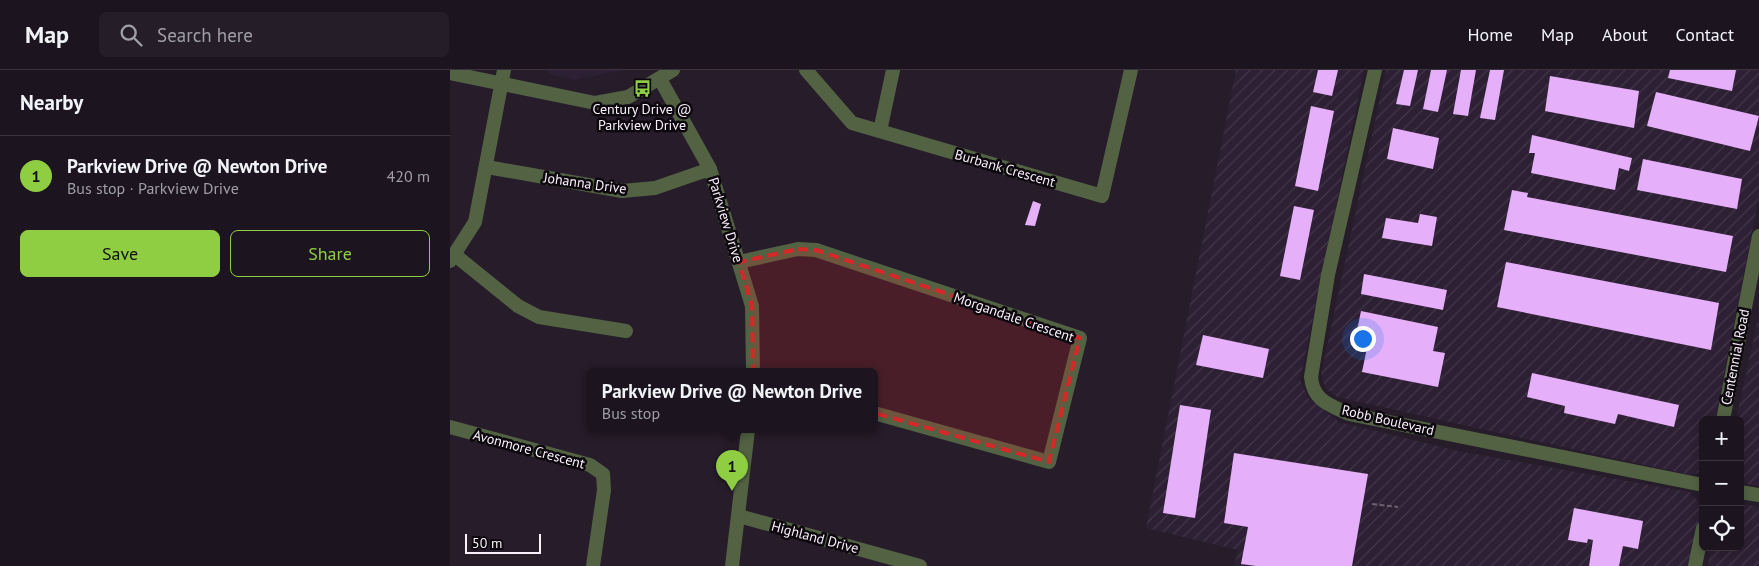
<!DOCTYPE html>
<meta charset="utf-8">
<style>
body{margin:0;font-family:"PT Sans",sans-serif;background:#251e29;color:#f1f3f6}
.controls{position:absolute;right:15px;bottom:15px;display:grid;overflow:hidden;border-radius:8px;box-shadow:0 2px 8px #0003}
.controls button{width:45px;height:45px;display:grid;place-items:center;padding:0;border:0;border-bottom:1px solid #3a343e;background:#1c1520;color:#f1f3f6;font:25px sans-serif}
.scale{position:absolute;left:15px;bottom:12px;width:76px;box-sizing:border-box;padding-left:5px;border:2px solid #f8f0fa;border-top:0;font-size:14px;line-height:18px;white-space:nowrap;color:#f8f0fa;-webkit-text-stroke:4px #0d080e;paint-order:stroke}
.you{position:absolute;left:912px;top:268px;width:18px;height:18px;margin:-12px;border:4px solid #fff;border-radius:50%;background:#1a73e8;box-shadow:0 0 0 8px #1a73e833}
.badge{display:grid;place-items:center;width:32px;height:32px;border-radius:50%;background:#8fcd42;color:#111;font-size:16px;font-weight:700}
.pin{position:absolute;translate:-50% -41px;filter:drop-shadow(0 1px 2px #0008)}
.pin::after{content:'';position:absolute;top:26px;width:18px;height:15px;background:inherit;clip-path:polygon(0 0,100% 0,50% 100%)}
.popup{position:absolute;left:136px;top:298px;width:292px;height:65px;box-sizing:border-box;display:grid;place-content:center;border-radius:8px;background:#1c1520;filter:drop-shadow(0 1px 4px #0005);font-size:16px;white-space:nowrap;color:#a09fa5}
.popup b{font-size:19px;color:#f1f3f6}
.popup::after{content:'';position:absolute;left:50%;top:100%;margin-left:-10px;border:10px solid transparent;border-top-color:#1c1520}
.list{margin:0;padding:0;list-style:none}
h2{display:flex;justify-content:space-between;align-items:center;height:65px;margin:0;padding:0 20px;font-size:21px}
h2 small{font-size:16px;font-weight:400;color:#a09fa5}
.list li{display:grid;grid-template-columns:32px 1fr auto;gap:15px;align-items:center;box-sizing:border-box;height:80px;padding:0 20px;border-top:1px solid #3a343e}
.list b{display:block;font-size:19px;white-space:nowrap}
.list p{margin:0;font-size:16px;white-space:nowrap;color:#a09fa5}
.list em{font-size:16px;font-style:normal;color:#a09fa5}
.actions{display:flex;gap:10px;padding:15px 20px}
.actions a{flex:1;padding:11px 0;border:1px solid #8fcd42;border-radius:8px;text-align:center;font-size:18px;color:#8fcd42}
.actions .main{background:#8fcd42;color:#111}
.icon{flex:none;width:28px;height:28px;fill:none;stroke:currentColor;stroke-width:2;stroke-linecap:round;stroke-linejoin:round}
.map{position:relative;flex:none;width:1309px;height:496px;overflow:hidden}
header{display:flex;align-items:center;gap:30px;box-sizing:border-box;height:70px;padding:0 25px;background:#1c1520;border-bottom:1px solid #3a343e}
header strong{font-size:24px}
nav{display:flex;gap:28px;margin-inline-start:auto;font-size:18px}
.search{width:350px;height:45px;background:#251e29;display:flex;align-items:center;gap:12px;box-sizing:border-box;padding:0 18px;border-radius:8px;color:#a09fa5;font-size:19px}
main{display:flex}
aside{flex:1;background:#1c1520}
.map>svg:first-child{display:block}
.built{fill:#2e2034}
.industrial{fill:url(#industrial-furrows)}
.building{fill:#e5aff9}
.lines{fill:none;stroke-linecap:round;stroke-linejoin:round}
.path{stroke:#6b626e;stroke-width:2;stroke-dasharray:5 2.5;stroke-linecap:butt}
.minor{stroke:#526243;stroke-width:14}
.marked{fill:#d62828;fill-opacity:0.2;stroke:#d62828;stroke-width:4;stroke-dasharray:10 6;stroke-linejoin:round}
.labels{text-anchor:middle;stroke-width:5;stroke-linejoin:round;paint-order:stroke}
.poi-label{font-size:14px;fill:#f8f0fa;stroke:#0d080e}
.street-label{font-size:14px;fill:#f8f0fa;stroke:#0d080e}
</style>
<header>
<strong>Map</strong>
<div class="search"><svg class="icon" aria-label="search" viewBox="0 0 24 24"><circle cx="10" cy="10" r="6"/><path d="M15 15l6 6"/></svg>Search here</div>
<nav><a>Home</a><a>Map</a><a>About</a><a>Contact</a></nav>
</header>
<main>
<aside>
<h2>Nearby<small></small></h2>
<ul class="list">
<li><span class="badge">1</span><div><b>Parkview Drive @ Newton Drive</b><p>Bus stop · Parkview Drive</p></div><em>420 m</em></li>
</ul>
<div class="actions"><a class="main">Save</a><a>Share</a></div>
</aside>
<div class="map">
<svg width="1309" height="496" viewBox="0 0 1309 496">
<defs>
<pattern id="industrial-furrows" width="10" height="10" patternUnits="userSpaceOnUse" patternTransform="scale(1.25)"><rect width="10" height="10" fill="#2e2034"/><path d="M-1 1l2-2M0 10L10 0M9 11l2-2" fill="none" stroke="#433648"/></pattern>
</defs>
<rect width="100%" height="100%" fill="#261c2a"/>
<!-- built -->
<polygon class="built" points="99,0 174,0 125,10 99,4"/>
<!-- industrial -->
<g class="industrial">
<polygon points="786,0 914,0 850,310 858,328 889,352 1008,381 1239,422 1249,432 1250,443 1239,496 784,496 788,480 696,458"/>
<polygon points="936,0 1309,0 1309,127 1265,350 1253,350 1253,399 1247,403 1241,405 887,327 876,319 871,305"/>
<polygon points="1309,244 1309,416 1290,413 1290,350 1286,350"/>
<polygon points="1290,433 1309,437 1309,496 1258,496 1261,477 1290,477"/>
</g>
<!-- building -->
<g class="building">
<polygon points="868,0 888,0 882,26 863,22"/>
<polygon points="954,0 968,0 960,36 946,34"/>
<polygon points="981,0 997,0 988,42 973,39"/>
<polygon points="1011,0 1026,0 1018,46 1003,44"/>
<polygon points="1040,0 1054,0 1045,50 1030,48"/>
<polygon points="1220,0 1286,0 1282,21 1218,8"/>
<polygon points="1100,6 1189,21 1184,58 1095,41"/>
<polygon points="1206,22 1309,46 1300,81 1197,56"/>
<polygon points="861,36 884,41 868,121 845,116"/>
<polygon points="943,58 989,68 983,99 937,89"/>
<polygon points="1082,65 1182,88 1179,101 1169,98 1165,120 1081,103 1085,83 1079,83"/>
<polygon points="1193,89 1292,109 1287,139 1187,120"/>
<polygon points="1062,120 1078,123 1077,127 1283,166 1276,202 1054,160"/>
<polygon points="583,131 591,134 585,156 575,155"/>
<polygon points="844,136 864,140 850,210 830,206"/>
<polygon points="970,144 987,147 982,176 932,168 936,148 968,153"/>
<polygon points="1056,192 1269,233 1261,280 1047,237"/>
<polygon points="914,204 997,220 993,240 911,224"/>
<polygon points="911,241 988,257 983,281 995,283 988,317 912,302 919,268 906,265"/>
<polygon points="753,265 819,279 813,308 746,295"/>
<polygon points="1082,303 1229,335 1224,357 1168,344 1165,354 1114,343 1115,336 1077,327"/>
<polygon points="730,335 761,340 745,448 713,443"/>
<polygon points="784,383 918,404 902,496 806,496 791,494 798,457 774,453"/>
<polygon points="1124,438 1193,451 1188,479 1173,476 1169,496 1139,496 1143,470 1138,469 1137,473 1118,470"/>
</g>
<g class="lines">
<!-- path -->
<polyline class="path" points="922,434 948,437"/>
<!-- minor -->
<g class="minor">
<polyline points="356,0 402,53 652,126 681,0"/>
<path d="M925 0 878 205 861 307C863 331 880 335 899 344L1253 415"/>
<polyline points="0,3 145,33 178,27 223,0"/>
<polyline points="210,9 260,99 302,236 303,302"/>
<polyline points="430,61 443,0"/>
<polyline points="37,97 172,121 205,118 260,99"/>
<polyline points="5,185 68,236 89,247 176,261"/>
<polyline points="0,191 25,152 54,0"/>
<polyline points="289,192 348,179 366,180 630,268 599,392 424,343"/>
<polyline points="1273,350 1309,166"/>
<polyline points="0,357 140,395 153,404 154,420 143,496"/>
<polyline points="1290,422 1309,425"/>
<polyline points="289,446 470,496"/>
<polyline points="282,496 298,360"/>
<polyline points="1245,496 1253,458"/>
</g>
</g>
<!-- marked area -->
<path class="marked" d="M348 179 366 180 630 268 599 392 303 309 302 236 289 192Z"/>
<!-- icons -->
<defs>
<symbol id="bus-bare" viewBox="-9 -9 18 18"><path d="M-5-6H5V4H4V6H2V4H-2V6H-4V4H-5ZM-3.5-4V0h7V-4ZM-3.5 1.2v1.5H-2V1.2ZM2 1.2v1.5H3.5V1.2Z" fill="#8fcd42" stroke="#0d080e" stroke-width="2.5" paint-order="stroke"/></symbol>
</defs>
<g fill-rule="evenodd">
<use href="#bus-bare" x="180" y="6" width="25" height="25"/>
</g>
<g class="labels">
<!-- poi labels -->
<g class="poi-label">
<text x="192" y="44">Century Drive @<tspan x="192" dy="16">Parkview Drive</tspan></text>
</g>
<!-- street labels -->
<g class="street-label">
<text transform="translate(555 98) rotate(16)" y="5">Burbank Crescent</text>
<text transform="translate(135 113) rotate(8)" y="5">Johanna Drive</text>
<text transform="translate(276 150) rotate(73)" y="5">Parkview Drive</text>
<text transform="translate(564 247) rotate(19)" y="5">Morgandale Crescent</text>
<text transform="translate(1285 287) rotate(-79)" y="5">Centennial Road</text>
<text transform="translate(938 350) rotate(13)" y="5">Robb Boulevard</text>
<text transform="translate(79 379) rotate(15)" y="5">Avonmore Crescent</text>
<text transform="translate(365 467) rotate(15)" y="5">Highland Drive</text>
</g>
</g>
</svg>
<div class="controls">
<button>+</button>
<button>−</button>
<button><svg class="icon" aria-label="locate" viewBox="0 0 24 24"><circle cx="12" cy="12" r="6"/><path d="M12 2v4M12 18v4M2 12h4M18 12h4"/></svg></button>
</div>
<div class="scale">50 m</div>
<div class="you"></div>
<div class="pin badge" style="left:282px;top:421px">1</div>
<div class="popup"><b>Parkview Drive @ Newton Drive</b>Bus stop</div>
</div>
</main>
